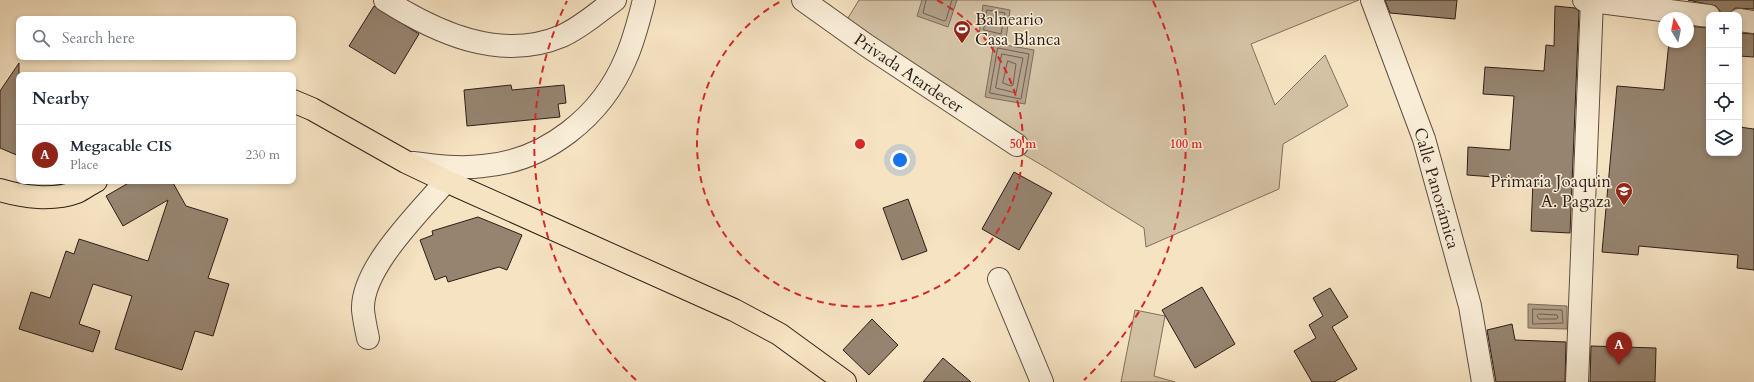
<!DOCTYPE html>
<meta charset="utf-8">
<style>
body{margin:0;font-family:Cardo,serif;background:#f2f2f3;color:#1f2937}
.controls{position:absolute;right:12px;top:12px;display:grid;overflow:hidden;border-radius:8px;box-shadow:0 2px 6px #0003}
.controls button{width:36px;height:36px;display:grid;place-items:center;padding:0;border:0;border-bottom:1px solid #e0e1e3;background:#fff;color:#1f2937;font:20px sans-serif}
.compass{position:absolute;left:1658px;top:12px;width:36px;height:36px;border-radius:50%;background:#fff;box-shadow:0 2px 6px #0003;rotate:350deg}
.you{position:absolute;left:900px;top:160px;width:14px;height:14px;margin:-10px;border:3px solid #fff;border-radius:50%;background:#1a73e8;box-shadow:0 0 0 6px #1a73e833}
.badge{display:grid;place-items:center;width:26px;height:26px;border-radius:50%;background:#8f2418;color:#fff;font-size:13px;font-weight:700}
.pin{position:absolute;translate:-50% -33px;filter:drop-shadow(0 1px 2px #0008)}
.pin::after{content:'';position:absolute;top:21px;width:14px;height:12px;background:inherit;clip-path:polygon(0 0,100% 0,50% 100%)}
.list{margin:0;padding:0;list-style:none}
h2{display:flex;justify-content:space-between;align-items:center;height:52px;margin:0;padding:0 16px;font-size:17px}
h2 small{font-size:13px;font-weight:400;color:#747a83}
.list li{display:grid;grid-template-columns:26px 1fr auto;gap:12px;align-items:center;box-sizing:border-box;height:60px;padding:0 16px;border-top:1px solid #e0e1e3}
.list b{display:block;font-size:15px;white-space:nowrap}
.list p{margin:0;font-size:13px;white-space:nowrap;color:#747a83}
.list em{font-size:13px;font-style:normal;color:#747a83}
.icon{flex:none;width:22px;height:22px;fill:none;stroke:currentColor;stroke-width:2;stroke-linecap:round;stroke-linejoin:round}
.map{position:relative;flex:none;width:1754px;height:382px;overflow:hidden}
.search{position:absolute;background:#fff;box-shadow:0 2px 6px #0003;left:16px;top:16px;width:280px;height:44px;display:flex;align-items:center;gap:10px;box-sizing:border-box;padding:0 14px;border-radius:8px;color:#747a83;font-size:15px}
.panel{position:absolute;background:#fff;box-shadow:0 2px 6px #0003;left:16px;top:72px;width:280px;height:112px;border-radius:8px}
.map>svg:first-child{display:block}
.green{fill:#d4c2a5;stroke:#80705e}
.water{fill:#b2a088;stroke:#7d6c5b}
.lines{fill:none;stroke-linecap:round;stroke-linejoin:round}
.shore{stroke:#705f50;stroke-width:1}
.building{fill:#968470;stroke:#2d1e17}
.minor-casing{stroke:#5f4f42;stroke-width:24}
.major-casing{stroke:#2d1e17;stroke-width:24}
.minor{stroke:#f9edd7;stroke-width:22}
.major{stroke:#f6e3c2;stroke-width:22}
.ring{fill:none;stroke:#d62828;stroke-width:2;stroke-dasharray:7 5}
.labels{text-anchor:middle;stroke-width:3;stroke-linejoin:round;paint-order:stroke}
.poi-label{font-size:17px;fill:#2d1e17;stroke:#f9edd7;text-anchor:start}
.street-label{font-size:17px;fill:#2d1e17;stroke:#f9edd7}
.centre{fill:#d62828;stroke:#f9edd7;stroke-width:2}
.ring-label{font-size:12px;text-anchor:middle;font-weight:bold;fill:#d62828;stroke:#f9edd7;stroke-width:3;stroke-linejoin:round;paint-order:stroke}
</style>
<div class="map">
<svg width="1754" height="382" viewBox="0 0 1754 382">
<rect width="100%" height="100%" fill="#f6e3c2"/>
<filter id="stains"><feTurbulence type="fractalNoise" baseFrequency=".005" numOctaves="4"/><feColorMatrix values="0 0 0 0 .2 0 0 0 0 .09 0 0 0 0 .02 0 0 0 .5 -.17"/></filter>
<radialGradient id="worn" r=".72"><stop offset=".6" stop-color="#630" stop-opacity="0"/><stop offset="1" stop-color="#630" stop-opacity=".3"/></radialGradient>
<!-- green -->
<g class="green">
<polygon points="859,0 1359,0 1251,44 1275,105 1325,55 1348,106 1283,144 1279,189 1146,247 1144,228 1050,170 994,137 845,23"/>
<polygon points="1135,310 1165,316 1154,376 1175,382 1121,382"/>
</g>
<!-- water -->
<g class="water">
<polygon points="922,0 957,0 948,27 917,16"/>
<polygon points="983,5 1010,10 1006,39 979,34"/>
<polygon points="994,43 1034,50 1025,104 985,97"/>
<polygon points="1528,304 1567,306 1567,329 1528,328"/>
</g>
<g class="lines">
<!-- shore -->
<g class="shore">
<polyline points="926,0 923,13 944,21 946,20 952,0"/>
<polygon points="987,10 1005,13 1001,34 984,30"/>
<polygon points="998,48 1029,54 1021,99 990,93"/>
<polygon points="1002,54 1023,58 1016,93 996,88"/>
<polygon points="1008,61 1016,64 1013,85 1011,86 1003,83"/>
<polygon points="1533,309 1562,310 1563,323 1533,324"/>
<polygon points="1539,314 1557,315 1558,318 1556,319 1539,319 1537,316"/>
</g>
</g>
<!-- building -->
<g class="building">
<polygon points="1385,0 1457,0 1455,19 1390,13"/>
<polygon points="1688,0 1754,0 1754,9 1735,8 1728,15 1721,15 1720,11 1716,6"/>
<polygon points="374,6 419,34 395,74 349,46"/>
<polygon points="1555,6 1575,8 1579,11 1570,233 1531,231 1533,180 1467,175 1468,147 1510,150 1514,96 1483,94 1485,67 1544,71 1546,45 1554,46"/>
<polygon points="1688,26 1709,28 1709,153 1739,153 1739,127 1754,129 1754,270 1737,268 1738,255 1639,246 1638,255 1602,252 1617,86 1664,90 1669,42 1688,42"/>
<polygon points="1739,33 1754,34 1754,57 1739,56"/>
<polygon points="19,63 19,156 0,148 0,91"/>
<polygon points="511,85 512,90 564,85 566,103 558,104 560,117 467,126 464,90"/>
<polygon points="1014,172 1052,193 1019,250 982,229"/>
<polygon points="132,181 172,181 186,206 228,219 208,278 229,284 213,336 195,331 182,370 115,349 132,296 93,284 79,324 100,331 93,352 19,329 31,292 50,298 66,251 74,254 79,239 148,261 168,200 123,226 106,196"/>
<polygon points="908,199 927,251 902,260 883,208"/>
<polygon points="478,217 522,235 507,270 499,267 448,282 446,276 435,280 420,240 433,235 432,231"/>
<polygon points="1202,287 1235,344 1195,368 1162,310"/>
<polygon points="1330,288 1348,317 1332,327 1357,369 1334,382 1312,382 1294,351 1316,338 1309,325 1323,316 1313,298"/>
<polygon points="872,319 898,345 869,375 843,350"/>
<polygon points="1512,324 1515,340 1566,342 1565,382 1496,382 1487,330"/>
<polygon points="1591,346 1656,348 1655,382 1590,382"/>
<polygon points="943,358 971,382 923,382"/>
</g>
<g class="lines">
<defs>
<g id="minor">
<path d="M385 0C437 33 501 62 562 36 582 27 598 12 615 0"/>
<polyline points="803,0 866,45 1017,145"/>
<polyline points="1372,0 1424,139 1470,306 1483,382"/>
<polyline points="1584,0 1709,16"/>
<polyline points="1739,20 1754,22"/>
<path d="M413 163C436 166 460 169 483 166 546 161 602 116 626 58 634 40 639 20 644 0"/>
<polyline points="999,279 1042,382"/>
<path d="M368 338C366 329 364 319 363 310 361 268 420 212 446 181"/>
<polyline points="1577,382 1592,0"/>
</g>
<g id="major">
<polyline points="293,101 312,109 406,162 446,181 734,310 779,334 845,382"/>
<path d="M0 190C23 197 53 201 77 192 83 189 90 184 96 181"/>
</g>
</defs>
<!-- minor casing -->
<use href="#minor" class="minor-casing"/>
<!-- major casing -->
<use href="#major" class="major-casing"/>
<!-- minor -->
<use href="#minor" class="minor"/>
<!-- major -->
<use href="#major" class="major"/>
</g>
<!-- distance rings -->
<g class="ring">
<path d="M937 0A163 163 0 1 1 783 0"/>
<path d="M636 380A326 326 0 0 1 567 1M1153 1A326 326 0 0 1 1084 380"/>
</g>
<!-- icons -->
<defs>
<symbol id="stadium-pin" viewBox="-11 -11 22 30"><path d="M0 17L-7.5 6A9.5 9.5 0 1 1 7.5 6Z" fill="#8f2418" stroke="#f9edd7"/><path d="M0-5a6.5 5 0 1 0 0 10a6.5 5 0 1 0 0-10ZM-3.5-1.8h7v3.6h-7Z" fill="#fff"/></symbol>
<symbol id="school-pin" viewBox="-11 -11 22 30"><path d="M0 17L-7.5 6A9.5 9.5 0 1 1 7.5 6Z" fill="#8f2418" stroke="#f9edd7"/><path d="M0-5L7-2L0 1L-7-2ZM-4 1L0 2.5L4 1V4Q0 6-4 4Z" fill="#fff"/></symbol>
</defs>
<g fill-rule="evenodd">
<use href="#stadium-pin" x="952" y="19" width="20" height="27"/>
<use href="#school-pin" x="1614" y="181" width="20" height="27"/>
</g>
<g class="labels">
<!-- poi labels -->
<g class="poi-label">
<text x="975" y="25">Balneario<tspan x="975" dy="20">Casa Blanca</tspan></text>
<text x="1611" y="187" text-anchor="end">Primaria Joaquin<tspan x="1611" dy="20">A. Pagaza</tspan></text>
</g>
<!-- street labels -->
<g class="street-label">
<text transform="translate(909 73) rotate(34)" y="6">Privada Atardecer</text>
<text transform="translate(1437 188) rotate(74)" y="6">Calle Panorámica</text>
</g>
</g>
<circle cx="860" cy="144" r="6" class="centre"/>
<g class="ring-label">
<text x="1023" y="148">50 m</text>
<text x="1186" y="148">100 m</text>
</g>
<rect width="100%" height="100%" filter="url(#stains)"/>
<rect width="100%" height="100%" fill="url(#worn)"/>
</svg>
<div class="controls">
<button>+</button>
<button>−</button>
<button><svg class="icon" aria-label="locate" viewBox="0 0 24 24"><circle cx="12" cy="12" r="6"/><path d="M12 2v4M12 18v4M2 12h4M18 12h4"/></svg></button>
<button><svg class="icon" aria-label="layers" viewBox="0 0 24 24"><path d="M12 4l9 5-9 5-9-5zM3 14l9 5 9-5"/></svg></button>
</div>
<svg class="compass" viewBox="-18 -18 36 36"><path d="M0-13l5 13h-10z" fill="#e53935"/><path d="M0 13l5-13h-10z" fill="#747a83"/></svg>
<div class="you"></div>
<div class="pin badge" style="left:1619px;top:365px">A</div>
<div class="search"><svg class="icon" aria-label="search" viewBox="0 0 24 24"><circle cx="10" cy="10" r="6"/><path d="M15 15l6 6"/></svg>Search here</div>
<section class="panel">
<h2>Nearby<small></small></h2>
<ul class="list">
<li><span class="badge">A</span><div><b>Megacable CIS</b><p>Place</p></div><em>230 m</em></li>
</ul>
</section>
</div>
